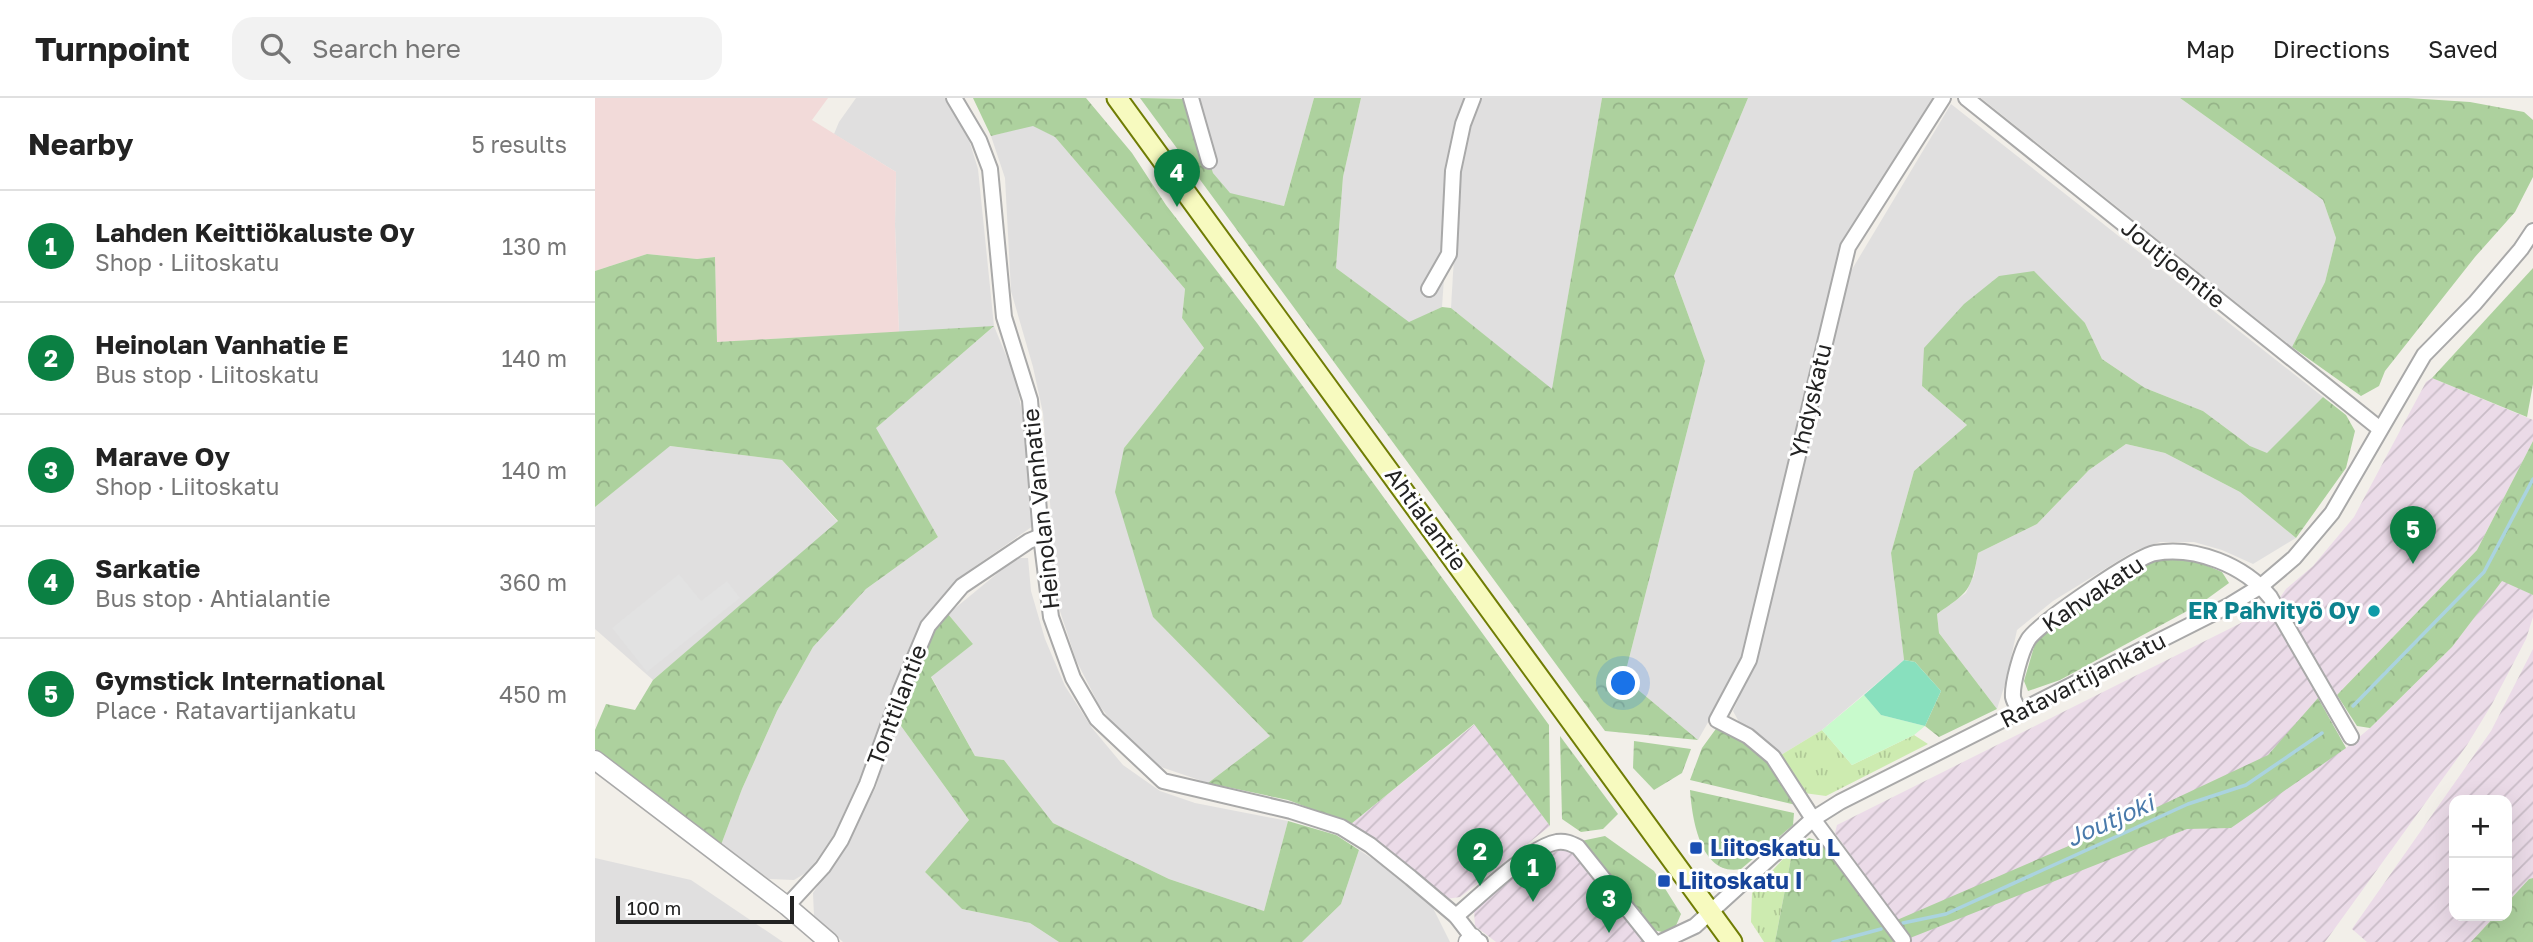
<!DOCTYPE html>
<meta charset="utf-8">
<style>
body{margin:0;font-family:"Golos Text",sans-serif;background:#f2f2f2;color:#222}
.controls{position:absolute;right:21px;bottom:21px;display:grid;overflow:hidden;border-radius:14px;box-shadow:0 7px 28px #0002}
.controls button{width:63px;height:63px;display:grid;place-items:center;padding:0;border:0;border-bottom:2px solid #e0e0e0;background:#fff;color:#222;font:35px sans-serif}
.scale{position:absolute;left:21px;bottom:18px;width:178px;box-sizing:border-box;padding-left:7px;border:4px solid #222;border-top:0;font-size:19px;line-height:24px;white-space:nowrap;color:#222;-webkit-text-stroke:5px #fff;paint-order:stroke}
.you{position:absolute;left:1029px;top:586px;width:24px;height:24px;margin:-18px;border:5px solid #fff;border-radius:50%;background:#1a73e8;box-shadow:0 0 0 10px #1a73e833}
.badge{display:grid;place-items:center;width:46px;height:46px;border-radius:50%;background:#0b8043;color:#fff;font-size:23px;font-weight:700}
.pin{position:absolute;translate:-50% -58px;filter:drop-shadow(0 2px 4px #0008)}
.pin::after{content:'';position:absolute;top:37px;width:24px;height:21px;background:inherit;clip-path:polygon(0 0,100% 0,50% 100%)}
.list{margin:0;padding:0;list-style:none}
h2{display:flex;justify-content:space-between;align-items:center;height:91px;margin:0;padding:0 28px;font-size:30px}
h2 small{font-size:23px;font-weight:400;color:#767676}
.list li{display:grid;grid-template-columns:46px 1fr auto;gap:21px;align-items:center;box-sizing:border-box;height:112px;padding:0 28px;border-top:2px solid #e0e0e0}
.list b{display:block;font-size:26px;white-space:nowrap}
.list p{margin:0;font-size:23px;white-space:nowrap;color:#767676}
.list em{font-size:23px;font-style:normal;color:#767676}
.icon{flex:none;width:38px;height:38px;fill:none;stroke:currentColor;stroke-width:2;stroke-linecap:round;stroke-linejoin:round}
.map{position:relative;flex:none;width:1938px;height:844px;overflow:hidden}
header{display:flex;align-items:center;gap:42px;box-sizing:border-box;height:98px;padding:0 35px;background:#fff;border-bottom:2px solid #e0e0e0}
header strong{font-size:33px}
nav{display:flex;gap:38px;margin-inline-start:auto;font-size:24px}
.search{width:490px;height:63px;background:#f2f2f2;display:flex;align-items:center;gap:18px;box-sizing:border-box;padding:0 24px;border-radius:21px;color:#767676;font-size:26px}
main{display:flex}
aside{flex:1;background:#fff}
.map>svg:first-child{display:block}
.residential{fill:#e0dfdf}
.commercial{fill:#f2dad9}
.industrial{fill:url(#industrial-furrows)}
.grass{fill:url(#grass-tufts)}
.forest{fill:url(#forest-crowns)}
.park{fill:#c8facc}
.pitch{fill:#88e0be}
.parking{fill:#e2e2e2}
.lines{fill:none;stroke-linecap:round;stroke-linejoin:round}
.stream{stroke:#aad3df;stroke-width:3.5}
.minor-casing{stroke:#a9a9a9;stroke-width:18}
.tertiary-casing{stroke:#a9a9a9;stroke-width:21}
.secondary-casing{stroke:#707d05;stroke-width:23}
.minor{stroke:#fff;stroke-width:14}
.tertiary{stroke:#fff;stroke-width:18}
.secondary{stroke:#f7fabf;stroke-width:19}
.culture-dot{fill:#0f9aa8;stroke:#fff;stroke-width:2.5}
.transit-dot{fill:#1a4fb4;stroke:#fff;stroke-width:2.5}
.labels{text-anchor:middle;stroke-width:6;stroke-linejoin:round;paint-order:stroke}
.street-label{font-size:23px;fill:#222;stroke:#fff}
.culture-label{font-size:23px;font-weight:bold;fill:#0d838f;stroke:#fff;text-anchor:end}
.transit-label{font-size:23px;font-weight:bold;fill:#164399;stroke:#fff;text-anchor:start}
.water-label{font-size:24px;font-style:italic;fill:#4a7aab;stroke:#fff}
</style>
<header>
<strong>Turnpoint</strong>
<div class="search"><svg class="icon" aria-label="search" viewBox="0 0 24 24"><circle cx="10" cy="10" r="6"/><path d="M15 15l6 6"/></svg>Search here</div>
<nav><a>Map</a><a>Directions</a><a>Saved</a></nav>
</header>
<main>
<aside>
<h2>Nearby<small>5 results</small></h2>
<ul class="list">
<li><span class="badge">1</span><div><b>Lahden Keittiökaluste Oy</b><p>Shop · Liitoskatu</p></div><em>130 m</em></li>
<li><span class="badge">2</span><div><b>Heinolan Vanhatie E</b><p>Bus stop · Liitoskatu</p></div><em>140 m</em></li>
<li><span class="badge">3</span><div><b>Marave Oy</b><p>Shop · Liitoskatu</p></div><em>140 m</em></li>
<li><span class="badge">4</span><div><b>Sarkatie</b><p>Bus stop · Ahtialantie</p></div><em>360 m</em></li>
<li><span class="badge">5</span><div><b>Gymstick International</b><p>Place · Ratavartijankatu</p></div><em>450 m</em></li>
</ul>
</aside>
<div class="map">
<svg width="1938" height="844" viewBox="0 0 1938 844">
<defs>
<pattern id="industrial-furrows" width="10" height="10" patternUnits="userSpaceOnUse" patternTransform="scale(1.75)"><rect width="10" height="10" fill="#ebdbe8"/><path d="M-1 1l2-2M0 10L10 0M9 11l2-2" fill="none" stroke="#c9bcc7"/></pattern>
<pattern id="grass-tufts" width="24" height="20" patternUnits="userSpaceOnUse" patternTransform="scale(1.75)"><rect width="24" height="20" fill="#cdebb0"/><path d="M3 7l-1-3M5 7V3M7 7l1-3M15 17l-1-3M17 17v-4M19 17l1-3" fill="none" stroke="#b0c997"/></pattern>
<pattern id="forest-crowns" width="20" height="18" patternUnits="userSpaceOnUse" patternTransform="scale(1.75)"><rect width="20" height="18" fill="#add19e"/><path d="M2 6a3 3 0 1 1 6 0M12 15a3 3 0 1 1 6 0" fill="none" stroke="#95b388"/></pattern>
</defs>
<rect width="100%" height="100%" fill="#f2efe9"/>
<!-- residential -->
<g class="residential">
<polygon points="261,0 350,0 371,32 383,71 399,228 420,279 429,324 438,428 369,476 337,510 297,593 272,664 239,737 214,773 199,782 174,781 126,747 147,691 182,613 218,549 271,491 343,439 280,330 398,229 304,234 300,127 301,74 239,36 244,24"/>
<polygon points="719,0 689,108 635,96 618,75 596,0"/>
<polygon points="766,0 873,0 857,65 847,209 814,225 741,170 748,79"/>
<polygon points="882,0 1007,0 957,292 856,210 864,75 872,30"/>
<polygon points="1153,0 1342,0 1249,147 1149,561 1103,642 1029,580 1110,263 1079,178"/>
<polygon points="1386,0 1585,0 1728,102 1741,140 1730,184 1697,249"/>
<polygon points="1356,6 1728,299 1672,356 1655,348 1608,313 1550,290 1507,261 1490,225 1327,288 1372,327 1319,373 1296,455 1309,562 1227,632 1186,657 1155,630 1144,624 1138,613 1158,568 1208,374 1253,178"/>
<polygon points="438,27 460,39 590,191 587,220 609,250 529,350 558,519 675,638 613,685 566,669 529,640 504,607 481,562 463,507 448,315 438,269 416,193 410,80 396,38"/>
<polygon points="1531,346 1570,355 1645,394 1701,440 1658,466 1627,452 1599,444 1565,444 1539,453 1458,503 1422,532 1411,583 1402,611 1344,535 1342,516 1371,495 1379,477 1383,455 1442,426 1494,372"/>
<polygon points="74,348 187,362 243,424 58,582 0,531 0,409"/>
<polygon points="421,460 433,460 436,493 450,541 470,588 497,630 528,667 565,693 600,705 693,723 669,813 574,781 458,725 409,662 380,658 336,578 378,546 353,516"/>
<polygon points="301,621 374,722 330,774 367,811 435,825 464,844 248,844 219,818 218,795 251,746 281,689"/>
<polygon points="764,752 802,777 838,810 855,844 707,844 746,806"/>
<polygon points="0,760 96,782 188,844 0,844"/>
</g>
<!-- commercial -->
<polygon class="commercial" points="0,0 233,0 217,22 301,74 300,127 304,234 122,244 120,159 102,161 52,156 0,173"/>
<!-- industrial -->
<g class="industrial">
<polygon points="1837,280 1938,322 1938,343 1882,452 1742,597 1684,501 1691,491 1718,468 1759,419 1831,284"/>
<polygon points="1907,482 1938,497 1938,519 1931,541 1897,606 1872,647 1730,844 1309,844 1315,839 1240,735 1242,727 1656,520 1671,507 1751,650 1775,630 1857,549"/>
<polygon points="1938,551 1938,780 1934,781 1912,805 1912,702 1859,702 1859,818 1900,818 1876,844 1772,844 1757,831 1896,633"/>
<polygon points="880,626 955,728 865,799 851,801 778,741 756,726"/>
<polygon points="972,749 982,753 1054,844 901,844 880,828 879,811 939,762"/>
</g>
<!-- grass -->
<g class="grass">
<polygon points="1227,632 1257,667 1319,637 1333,646 1231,698 1209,695 1186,657"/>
<polygon points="1198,750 1180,844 1169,844 1156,824 1157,795"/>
</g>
<!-- forest -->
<g class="forest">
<polygon points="378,0 491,0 537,55 571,107 662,225 954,627 955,728 879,626 756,726 693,702 613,685 675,638 558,519 520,394 529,350 609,250 587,220 590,191 460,39 438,28 396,38"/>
<polygon points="545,0 596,1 618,75 635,95 689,108 719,0 766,0 748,79 741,170 814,224 847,209 856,210 957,291 1007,0 1153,0 1079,178 1110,263 1029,580 1103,642 1010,633"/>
<polygon points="1585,0 1813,0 1875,4 1929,14 1938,22 1938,79 1920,114 1880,159 1790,273 1784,288 1766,298 1697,249 1730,184 1741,140 1728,102"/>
<polygon points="52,156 102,161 120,159 122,244 399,228 281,330 343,439 271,491 218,549 182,613 147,691 126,747 0,651 0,632 11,606 40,612 58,582 243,423 187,362 75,348 0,409 0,173"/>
<polygon points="1938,170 1938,286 1932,319 1837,280"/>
<path d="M1439 173 1490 225 1507 261 1550 290 1608 313 1655 348 1672 355 1728 299 1751 317 1760 333 1751 370 1701 440 1645 394 1570 355 1531 346 1494 372 1442 426 1383 455C1376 494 1373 494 1342 516L1344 535 1402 611 1344 639 1330 628 1346 593 1320 564 1309 562 1296 455 1319 373 1372 327 1327 288 1329 250 1369 206 1404 178Z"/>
<polygon points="1938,343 1938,497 1907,483 1857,549 1775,630 1762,628 1742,597 1882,452"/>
<polygon points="1594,460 1627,474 1634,485 1605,506 1465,582 1433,593 1429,583 1441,542 1515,487 1561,461"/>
<polygon points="353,516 378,546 336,579 380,658 409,662 458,725 574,781 669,813 693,723 741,737 764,752 746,806 707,844 464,844 435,825 367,811 330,774 374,722 301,621 340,530"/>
<polygon points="1723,600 1751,650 1636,730 1592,731 1315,840 1302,822 1541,719 1673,657"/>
<path d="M1123 628C1151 643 1172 657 1190 683 1196 691 1201 697 1201 707L1095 682 1107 650Z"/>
<polygon points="965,638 1023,716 1008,731 986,734 967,721"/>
<polygon points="1039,643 1096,651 1087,675 1059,692 1038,670"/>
<path d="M1095 692 1199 715 1198 727 1146 771C1105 779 1097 720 1095 692Z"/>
<polygon points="1010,738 1059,773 1086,816 1080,830 1067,834 1054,831 986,743"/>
<polygon points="1214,740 1229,745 1300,844 1180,844 1198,750"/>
<polygon points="1938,780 1938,844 1876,844 1900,818 1912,818 1912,805 1934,781"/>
</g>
<!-- park -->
<polygon class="park" points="1269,597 1286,617 1330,628 1319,637 1257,667 1227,632"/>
<!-- pitch -->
<polygon class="pitch" points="1309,562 1320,564 1346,593 1330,628 1286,617 1269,597"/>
<!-- parking -->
<polygon class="parking" points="84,476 106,503 132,483 145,500 52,574 17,530"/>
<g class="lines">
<!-- stream -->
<g class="stream">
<polyline points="1758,608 1889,474 1938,381"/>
<polyline points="1308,825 1351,816 1593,706 1651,687 1727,635"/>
<polyline points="1238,844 1286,831"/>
</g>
<defs>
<g id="minor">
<polyline points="359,0 384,42 395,71 409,219 435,302 446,438 456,519 478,580 502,621 568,683 696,713 746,729 775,747 816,780 861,818 878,840 885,844"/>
<polyline points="596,0 614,63"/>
<polyline points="1371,0 1785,331"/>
<polyline points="834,191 854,156 858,73 868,26 878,0"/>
<path d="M1425 614C1423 610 1419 604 1418 599 1417 586 1426 553 1433 542 1442 526 1542 458 1560 455 1600 448 1649 467 1675 499L1756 639"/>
<polyline points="192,808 228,769 246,742 272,686 306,592 333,528 367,488 434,443 446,438"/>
<path d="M861 818C884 799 934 749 962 744 970 743 975 745 983 749L1059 844"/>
<polyline points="1308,842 1218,721 1178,659 1153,638 1122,622 1154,562 1253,149 1348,0"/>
<polyline points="1066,844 1100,828 1218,721 1245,704 1635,507 1666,488 1699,460 1737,415 1829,257 1880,205 1926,151 1938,133"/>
</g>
<g id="tertiary">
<polyline points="0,662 192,808 234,844"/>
<polyline points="873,844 878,840"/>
</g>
<polyline id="secondary" points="522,0 1137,844"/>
</defs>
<!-- minor casing -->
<use href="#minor" class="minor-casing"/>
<!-- tertiary casing -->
<use href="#tertiary" class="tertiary-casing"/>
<!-- secondary casing -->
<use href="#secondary" class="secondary-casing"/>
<!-- minor -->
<use href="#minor" class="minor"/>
<!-- tertiary -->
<use href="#tertiary" class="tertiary"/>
<!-- secondary -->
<use href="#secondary" class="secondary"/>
</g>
<!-- markers -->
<circle class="culture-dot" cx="1779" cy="513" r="7"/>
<g class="transit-dot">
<rect x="1094" y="743" width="14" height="14" rx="3.5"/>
<rect x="1062" y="776" width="14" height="14" rx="3.5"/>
</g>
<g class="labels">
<!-- street labels -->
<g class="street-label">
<text transform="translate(1578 166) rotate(39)" y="8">Joutjoentie</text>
<text transform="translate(1216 303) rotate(-77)" y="8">Yhdyskatu</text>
<text transform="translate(446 411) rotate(-96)" y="8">Heinolan Vanhatie</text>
<text transform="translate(831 421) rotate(54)" y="8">Ahtialantie</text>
<text transform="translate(1498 496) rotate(-34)" y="8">Kahvakatu</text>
<text transform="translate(1488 582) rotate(-27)" y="8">Ratavartijankatu</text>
<text transform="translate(302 607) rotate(-69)" y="8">Tonttilantie</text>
</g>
<!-- culture labels -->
<g class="culture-label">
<text x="1765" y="521">ER Pahvityö Oy</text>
</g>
<!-- transit labels -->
<g class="transit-label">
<text x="1115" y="758">Liitoskatu L</text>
<text x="1083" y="791">Liitoskatu I</text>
</g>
<!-- water labels -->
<g class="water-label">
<text transform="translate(1515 723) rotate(-24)" y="8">Joutjoki</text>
</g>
</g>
</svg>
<div class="controls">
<button>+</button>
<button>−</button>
</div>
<div class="scale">100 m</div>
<div class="you"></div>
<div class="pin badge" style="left:938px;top:804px">1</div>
<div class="pin badge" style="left:885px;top:788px">2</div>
<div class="pin badge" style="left:1014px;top:835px">3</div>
<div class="pin badge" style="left:582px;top:109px">4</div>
<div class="pin badge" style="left:1818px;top:466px">5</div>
</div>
</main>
